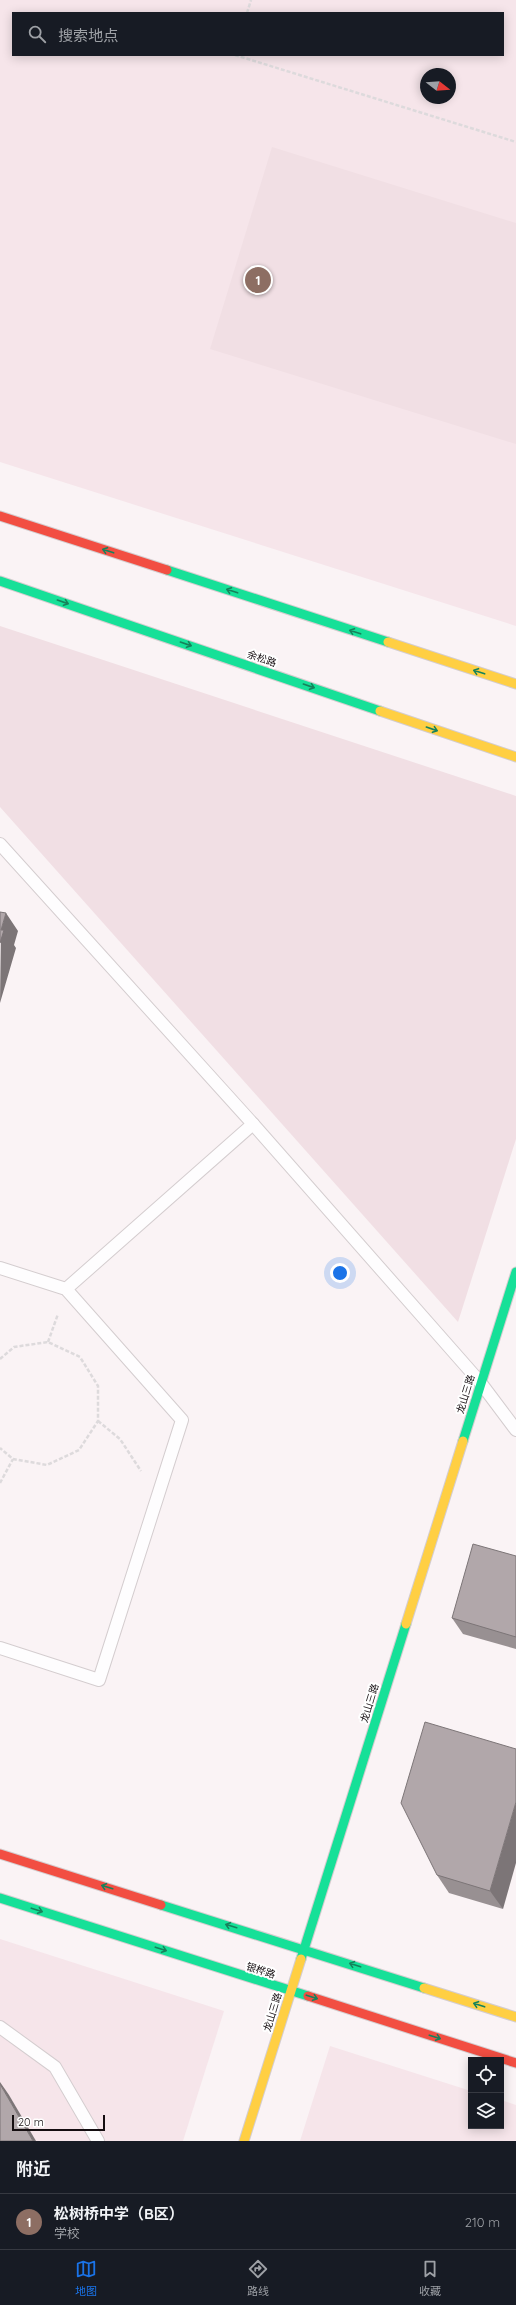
<!DOCTYPE html>
<html lang="zh">
<meta charset="utf-8">
<style>
body{margin:0;font-family:Quicksand,"Noto Sans SC",sans-serif;background:#20242c;color:#f1f3f6}
.controls{position:absolute;right:12px;bottom:12px;display:grid;overflow:hidden;border-radius:0px;box-shadow:0 2px 10px #0003}
.controls button{width:36px;height:36px;display:grid;place-items:center;padding:0;border:0;border-bottom:1px solid #363941;background:#171b24;color:#f1f3f6;font:20px sans-serif}
.compass{position:absolute;left:420px;top:68px;width:36px;height:36px;border-radius:50%;background:#171b24;box-shadow:0 2px 10px #0003;rotate:107deg}
.scale{position:absolute;left:12px;bottom:10px;width:93px;box-sizing:border-box;padding-left:4px;border:2px solid #150e11;border-top:0;font-size:11px;line-height:14px;white-space:nowrap;color:#150e11;-webkit-text-stroke:3px #fff;paint-order:stroke}
.you{position:absolute;left:340px;top:1273px;width:14px;height:14px;margin:-10px;border:3px solid #fff;border-radius:50%;background:#1a73e8;box-shadow:0 0 0 6px #1a73e833}
.badge{display:grid;place-items:center;width:26px;height:26px;border-radius:50%;background:#1a73e8;color:#fff;font-size:13px;font-weight:700}
.pin{position:absolute;translate:-50% -50%;border:2px solid #fff;box-shadow:0 1px 4px #0006}
.list{margin:0;padding:0;list-style:none}
h2{display:flex;justify-content:space-between;align-items:center;height:52px;margin:0;padding:0 16px;font-size:17px}
h2 small{font-size:13px;font-weight:400;color:#9ea1a6}
.list li{display:grid;grid-template-columns:26px 1fr auto;gap:12px;align-items:center;box-sizing:border-box;height:56px;padding:0 16px;border-top:1px solid #363941}
.list b{display:block;font-size:15px;white-space:nowrap}
.list p{margin:0;font-size:13px;white-space:nowrap;color:#9ea1a6}
.list em{font-size:13px;font-style:normal;color:#9ea1a6}
.icon{flex:none;width:22px;height:22px;fill:none;stroke:currentColor;stroke-width:2;stroke-linecap:round;stroke-linejoin:round}
.map{position:relative;flex:none;width:516px;height:2141px;overflow:hidden}
.search{position:absolute;background:#171b24;box-shadow:0 2px 10px #0003;left:12px;right:12px;top:12px;height:44px;display:flex;align-items:center;gap:10px;box-sizing:border-box;padding:0 14px;border-radius:0px;color:#9ea1a6;font-size:15px}
.sheet{height:108px;background:#171b24}
nav{display:flex;justify-content:space-around;align-items:center;box-sizing:border-box;height:56px;border-top:1px solid #363941;background:#171b24;font-size:11px;color:#9ea1a6}
nav a{display:grid;justify-items:center;gap:2px}
nav .on{color:#1a73e8}
.map>svg:first-child{display:block}
.built{fill:#f6e5ea;fill-rule:evenodd}
.green{fill:#f1dfe4}
.lines{fill:none;stroke-linecap:round;stroke-linejoin:round}
.lane-casing{stroke:#d4cdcf;stroke-width:14}
.fast-casing{stroke:#d4cdcf;stroke-width:11}
.slow-casing{stroke:#d4cdcf;stroke-width:11}
.jam-casing{stroke:#d4cdcf;stroke-width:11}
.path{stroke:#dddadc;stroke-width:2.5;stroke-dasharray:4 2;stroke-linecap:butt}
.lane{stroke:#fefdfe;stroke-width:12}
.fast{stroke:#16e098;stroke-width:9}
.slow{stroke:#ffcf43;stroke-width:9}
.jam{stroke:#f24e42;stroke-width:9}
.wall{fill:#989092}
.shaded-wall{fill:#7c7577}
.building{fill:#b1a7aa;stroke:#7c7577}
.oneway{stroke:#16825b}
.labels{text-anchor:middle;stroke-width:4;stroke-linejoin:round;paint-order:stroke}
.street-label{font-size:10px;fill:#150e11;stroke:#fff}
</style>
<div class="map">
<svg width="516" height="2141" viewBox="0 0 516 2141">
<rect width="100%" height="100%" fill="#faf3f5"/>
<!-- built -->
<g class="built">
<path d="M0 0H516V626L0 462ZM13 13H503V55H13ZM426 74H450V98H426Z"/>
<polygon points="0,1939 224,2011 183,2141 0,2141"/>
<polygon points="330,2046 471,2091 471,2126 501,2126 501,2100 516,2105 516,2141 300,2141"/>
</g>
<!-- green -->
<g class="green">
<polygon points="272,147 516,223 516,444 210,349"/>
<polygon points="0,626 516,796 516,1139 458,1322 0,807"/>
</g>
<g class="lines">
<defs>
<g id="lane">
<polyline points="0,844 253,1124 480,1382 516,1430"/>
<polyline points="0,1268 66,1289 182,1420 99,1680 0,1648"/>
<polyline points="66,1289 253,1124"/>
<polyline points="0,2027 55,2067 98,2141"/>
</g>
<g id="fast">
<polyline points="167,570 388,642"/>
<polyline points="0,581 380,711"/>
<polyline points="463,1441 516,1272"/>
<polyline points="0,1898 308,1996"/>
<polyline points="161,1905 424,1988"/>
<polyline points="301,1959 406,1624"/>
</g>
<g id="slow">
<polyline points="388,642 516,684"/>
<polyline points="380,711 516,757"/>
<polyline points="406,1624 463,1441"/>
<polyline points="424,1988 516,2017"/>
<polyline points="244,2141 301,1959"/>
</g>
<g id="jam">
<polyline points="0,516 167,570"/>
<polyline points="0,1854 161,1905"/>
<polyline points="308,1996 516,2063"/>
</g>
</defs>
<!-- lane casing -->
<use href="#lane" class="lane-casing"/>
<!-- fast casing -->
<use href="#fast" class="fast-casing"/>
<!-- slow casing -->
<use href="#slow" class="slow-casing"/>
<!-- jam casing -->
<use href="#jam" class="jam-casing"/>
<!-- path -->
<g class="path">
<polyline points="247,13 251,0"/>
<polyline points="235,55 516,142"/>
<polyline points="48,1342 58,1314"/>
<polyline points="0,1359 14,1347 48,1342 80,1357 98,1386 98,1421 79,1450 47,1465 13,1459 0,1448"/>
<polyline points="98,1421 120,1439 141,1471"/>
<polyline points="0,1483 13,1459"/>
</g>
<!-- lane -->
<use href="#lane" class="lane"/>
<!-- fast -->
<use href="#fast" class="fast"/>
<!-- slow -->
<use href="#slow" class="slow"/>
<!-- jam -->
<use href="#jam" class="jam"/>
</g>
<!-- wall -->
<g class="wall">
<polygon points="516,1556 516,1649 463,1634 452,1618"/>
<polygon points="425,1722 503,1909 449,1893 437,1875"/>
</g>
<!-- shaded-wall -->
<g class="shaded-wall">
<polygon points="6,913 18,931 14,945 16,948 0,1003 1,930"/>
<polygon points="516,1802 516,1863 503,1909 490,1891"/>
<polygon points="0,2082 9,2095 36,2141 33,2141 0,2084"/>
</g>
<!-- building -->
<g class="building">
<polygon points="0,912 6,913 1,930 4,930 0,943"/>
<polygon points="473,1544 516,1556 516,1637 452,1618"/>
<polygon points="425,1722 516,1749 516,1802 490,1891 437,1875 401,1803"/>
<polygon points="0,2084 33,2141 0,2141"/>
</g>
<!-- one-way arrows -->
<defs><path id="oneway-shaft" d="M-6 0H5M1.5-3L5.5 0L1.5 3" fill="none" stroke-width="1.6" stroke-linecap="round" stroke-linejoin="round"/></defs>
<g class="oneway">
<use href="#oneway-shaft" transform="translate(108 551) rotate(-162)"/>
<use href="#oneway-shaft" transform="translate(232 591) rotate(-162)"/>
<use href="#oneway-shaft" transform="translate(63 602) rotate(19)"/>
<use href="#oneway-shaft" transform="translate(355 632) rotate(-162)"/>
<use href="#oneway-shaft" transform="translate(186 644) rotate(19)"/>
<use href="#oneway-shaft" transform="translate(479 672) rotate(-162)"/>
<use href="#oneway-shaft" transform="translate(309 686) rotate(19)"/>
<use href="#oneway-shaft" transform="translate(432 729) rotate(19)"/>
<use href="#oneway-shaft" transform="translate(107 1887) rotate(-163)"/>
<use href="#oneway-shaft" transform="translate(37 1910) rotate(18)"/>
<use href="#oneway-shaft" transform="translate(231 1926) rotate(-163)"/>
<use href="#oneway-shaft" transform="translate(161 1949) rotate(18)"/>
<use href="#oneway-shaft" transform="translate(355 1965) rotate(-162)"/>
<use href="#oneway-shaft" transform="translate(312 1997) rotate(18)"/>
<use href="#oneway-shaft" transform="translate(479 2005) rotate(-162)"/>
<use href="#oneway-shaft" transform="translate(435 2037) rotate(18)"/>
</g>
<g class="labels">
<!-- street labels -->
<g class="street-label">
<text transform="translate(262 658) rotate(19)" y="4">余松路</text>
<text transform="translate(465 1394) rotate(-73)" y="4">龙山三路</text>
<text transform="translate(369 1703) rotate(-73)" y="4">龙山三路</text>
<text transform="translate(261 1970) rotate(18)" y="4">银桦路</text>
<text transform="translate(272 2012) rotate(-73)" y="4">龙山三路</text>
</g>
</g>
</svg>
<div class="controls">
<button><svg class="icon" aria-label="locate" viewBox="0 0 24 24"><circle cx="12" cy="12" r="6"/><path d="M12 2v4M12 18v4M2 12h4M18 12h4"/></svg></button>
<button><svg class="icon" aria-label="layers" viewBox="0 0 24 24"><path d="M12 4l9 5-9 5-9-5zM3 14l9 5 9-5"/></svg></button>
</div>
<svg class="compass" viewBox="-18 -18 36 36"><path d="M0-13l5 13h-10z" fill="#e53935"/><path d="M0 13l5-13h-10z" fill="#9ea1a6"/></svg>
<div class="scale">20 m</div>
<div class="you"></div>
<div class="pin badge" style="left:258px;top:280px;background:#8d6e63">1</div>
<div class="search"><svg class="icon" aria-label="search" viewBox="0 0 24 24"><circle cx="10" cy="10" r="6"/><path d="M15 15l6 6"/></svg>搜索地点</div>
</div>
<section class="sheet">
<h2>附近<small></small></h2>
<ul class="list">
<li><span class="badge" style="background:#8d6e63">1</span><div><b>松树桥中学（B区）</b><p>学校</p></div><em>210 m</em></li>
</ul>
</section>
<nav>
<a class="on"><svg class="icon" aria-label="map" viewBox="0 0 24 24"><path d="M3 6l6-2 6 2 6-2v14l-6 2-6-2-6 2zM9 4v14M15 6v14"/></svg>地图</a>
<a><svg class="icon" aria-label="directions" viewBox="0 0 24 24"><path d="M12 3l9 9-9 9-9-9zM9 14v-3h6M13 9l2 2-2 2"/></svg>路线</a>
<a><svg class="icon" aria-label="saved" viewBox="0 0 24 24"><path d="M7 4h10v16l-5-4-5 4z"/></svg>收藏</a>
</nav>
